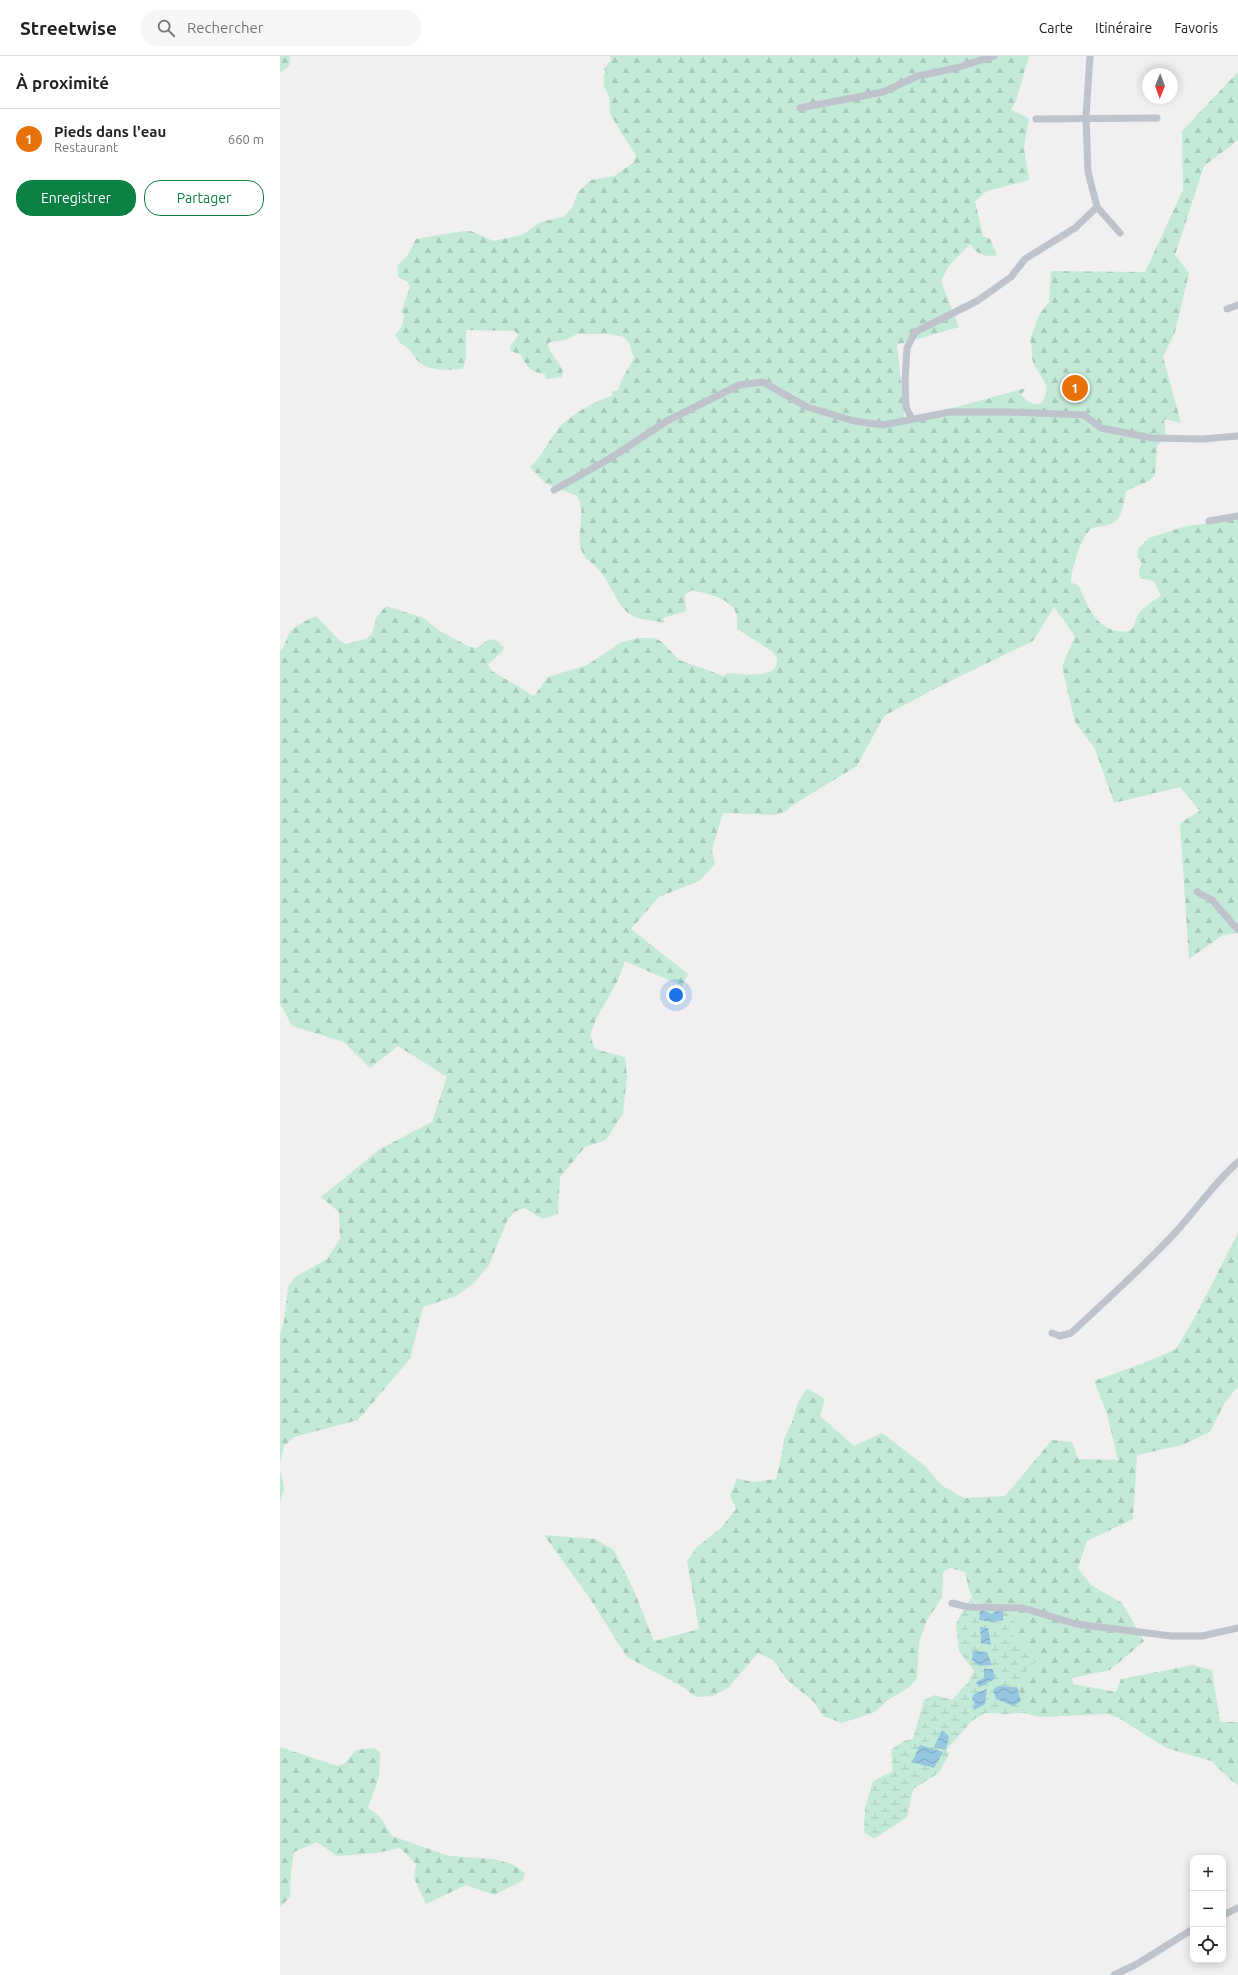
<!DOCTYPE html>
<html lang="fr">
<meta charset="utf-8">
<style>
body{margin:0;font-family:Ubuntu,sans-serif;background:#f6f6f6;color:#222}
.controls{position:absolute;right:12px;bottom:12px;display:grid;overflow:hidden;border-radius:8px;box-shadow:0 2px 10px #0003}
.controls button{width:36px;height:36px;display:grid;place-items:center;padding:0;border:0;border-bottom:1px solid #e0e0e0;background:#fff;color:#222;font:20px sans-serif}
.compass{position:absolute;left:862px;top:12px;width:36px;height:36px;border-radius:50%;background:#fff;box-shadow:0 2px 10px #0003;rotate:181deg}
.you{position:absolute;left:396px;top:939px;width:14px;height:14px;margin:-10px;border:3px solid #fff;border-radius:50%;background:#1a73e8;box-shadow:0 0 0 6px #1a73e833}
.badge{display:grid;place-items:center;width:26px;height:26px;border-radius:50%;background:#0b8043;color:#fff;font-size:13px;font-weight:700}
.pin{position:absolute;translate:-50% -50%;border:2px solid #fff;box-shadow:0 1px 4px #0006}
.list{margin:0;padding:0;list-style:none}
h2{display:flex;justify-content:space-between;align-items:center;height:52px;margin:0;padding:0 16px;font-size:17px}
h2 small{font-size:13px;font-weight:400;color:#767676}
.list li{display:grid;grid-template-columns:26px 1fr auto;gap:12px;align-items:center;box-sizing:border-box;height:60px;padding:0 16px;border-top:1px solid #e0e0e0}
.list b{display:block;font-size:15px;white-space:nowrap}
.list p{margin:0;font-size:13px;white-space:nowrap;color:#767676}
.list em{font-size:13px;font-style:normal;color:#767676}
.actions{display:flex;gap:8px;padding:12px 16px}
.actions a{flex:1;padding:9px 0;border:1px solid #0b8043;border-radius:16px;text-align:center;font-size:14px;color:#0b8043}
.actions .main{background:#0b8043;color:#fff}
.icon{flex:none;width:22px;height:22px;fill:none;stroke:currentColor;stroke-width:2;stroke-linecap:round;stroke-linejoin:round}
.map{position:relative;flex:none;width:958px;height:1919px;overflow:hidden}
header{display:flex;align-items:center;gap:24px;box-sizing:border-box;height:56px;padding:0 20px;background:#fff;border-bottom:1px solid #e0e0e0}
header strong{font-size:19px}
nav{display:flex;gap:22px;margin-inline-start:auto;font-size:14px}
.search{width:280px;height:36px;background:#f6f6f6;display:flex;align-items:center;gap:10px;box-sizing:border-box;padding:0 14px;border-radius:16px;color:#767676;font-size:15px}
main{display:flex}
aside{flex:1;background:#fff}
.map>svg:first-child{display:block}
.forest{fill:url(#forest-firs)}
.wetland{fill:url(#wetland-marsh)}
.water{fill:url(#water-waves)}
.lines{fill:none;stroke-linecap:round;stroke-linejoin:round}
.minor{stroke:#bfc4cc;stroke-width:7}
</style>
<header>
<strong>Streetwise</strong>
<div class="search"><svg class="icon" aria-label="search" viewBox="0 0 24 24"><circle cx="10" cy="10" r="6"/><path d="M15 15l6 6"/></svg>Rechercher</div>
<nav><a>Carte</a><a>Itinéraire</a><a>Favoris</a></nav>
</header>
<main>
<aside>
<h2>À proximité<small></small></h2>
<ul class="list">
<li><span class="badge" style="background:#e8710a">1</span><div><b>Pieds dans l'eau</b><p>Restaurant</p></div><em>660 m</em></li>
</ul>
<div class="actions"><a class="main">Enregistrer</a><a>Partager</a></div>
</aside>
<div class="map">
<svg width="958" height="1919" viewBox="0 0 958 1919">
<defs>
<pattern id="forest-firs" width="22" height="20" patternUnits="userSpaceOnUse"><rect width="22" height="20" fill="#c3ead7"/><path d="M5 1l3.5 6h-7zM16 11l3.5 6h-7z" fill="#a9cabb"/></pattern>
<pattern id="wetland-marsh" width="20" height="14" patternUnits="userSpaceOnUse"><rect width="20" height="14" fill="#c3ead7"/><path d="M1 5h8M5 5V1M11 12h8M15 12V8" fill="none" stroke="#a9cabb"/></pattern>
<pattern id="water-waves" width="16" height="10" patternUnits="userSpaceOnUse"><rect width="16" height="10" fill="#95c7e1"/><path d="M0 5q4-4 8 0t8 0" fill="none" stroke="#7ca4b9"/></pattern>
</defs>
<rect width="100%" height="100%" fill="#f1efef"/>
<!-- forest -->
<g class="forest">
<polygon points="0,0 10,0 9,10 0,17"/>
<path d="M330 0H749L736 45 731 54 749 62 744 91 749 124 707 135 695 145 703 180 710 183 717 199C706 202 696 198 690 188L668 211 661 225 679 271 617 289 625 365 746 332 741 339C748 346 752 350 762 347 774 327 759 322 753 306 751 299 753 291 750 284L759 259 769 246 771 215 865 216 903 134 902 75 958 16V84L924 110 895 199 909 217 895 276 883 301 901 367 884 363 886 379 877 390 875 419 869 425 846 435C844 444 843 458 836 465 831 470 819 470 813 472 802 476 791 514 791 526L799 530C809 554 819 579 850 575 856 568 854 567 857 561 860 553 874 544 881 540L874 525 860 522 859 514 862 507 857 501 858 493 869 482 906 470 948 465 958 456V877L943 879 909 903 900 767 920 755 900 731 834 747 815 693 795 666 782 611 795 580 774 551 753 585 658 631 604 660 577 710 511 750 507 755 495 759 443 757 432 794 435 808 419 825 379 841 351 873 408 918 402 930 345 905 337 926 316 963 310 979 315 993 345 1001 347 1021 343 1057 326 1084 305 1091 280 1121 278 1158 263 1163 244 1152 234 1156 227 1165 209 1209 194 1227 176 1240 143 1251 130 1303 78 1364 14 1381 4 1390 0 1408V1278L4 1265 8 1231 15 1221 47 1203 60 1183 59 1156 41 1141 100 1093 152 1066 167 1021 118 990 90 1012 64 986 12 970 0 947V595C6 590 5 584 9 578 14 569 28 564 36 560L59 584 66 588 86 583 92 578 96 562 106 550 144 562 158 574 188 590 196 592 210 583 218 585 224 592 220 598 208 608 212 615 254 640 268 621 307 609 342 586 358 582H375L382 586 399 604 444 620 447 617C458 618 481 621 491 615 496 613 497 607 497 602L492 595 457 573C457 568 458 562 456 557 450 541 426 538 412 534L405 539 406 555 383 562 384 567C374 564 359 564 351 559 336 549 331 527 319 514 311 505 302 503 300 488 298 472 306 455 297 440L265 427 250 411C262 401 266 388 276 376 288 359 314 346 333 339L331 336 338 334 342 323 354 302 349 287 344 281 330 278H297L286 284 270 286 268 289 269 293 283 314 282 321 265 323V318C249 316 248 311 240 298L230 295 231 289 238 280 235 275 186 274V302L183 313C168 314 150 316 138 305 132 298 129 291 121 288L115 279 122 270 124 259 121 256 130 231 128 226 118 221 117 210 128 199 136 183 184 175H191L213 185 242 179 260 166 283 161 292 152 298 136 311 124 334 120 354 106 356 100 330 58 329 40 324 30V18L326 16 324 13 331 4Z"/>
<path d="M958 1177V1330L944 1348 930 1376 902 1389 857 1399 853 1463 807 1485 798 1512 811 1529 842 1547 864 1585 830 1614 792 1622 793 1628 836 1636 841 1623 913 1609 932 1614 940 1666H958V1729L951 1724 931 1705 886 1692 839 1662 827 1658 761 1661 744 1657C736 1625 735 1628 757 1605L756 1597 735 1585 732 1572 723 1555C690 1546 693 1550 685 1516L670 1512 663 1516 662 1542 647 1564 639 1587 637 1622 631 1630 608 1644 595 1656 562 1667 543 1660 534 1646 507 1624 493 1604 478 1597 448 1632 433 1640 416 1641 403 1631 347 1601 309 1541 264 1479 315 1483 334 1494 355 1537 374 1585 419 1573 407 1505 416 1492 441 1472 456 1453 450 1439 457 1422 472 1426 496 1423 501 1402 504 1383 512 1366 518 1347 527 1332 545 1343 540 1360 574 1390 602 1377 645 1410 661 1429 684 1442 725 1440 772 1384 792 1386 798 1403 838 1404 827 1358 814 1325 864 1307 896 1293 916 1259Z"/>
<polygon points="0,1413 4,1432 0,1448"/>
<polygon points="0,1691 57,1710 64,1708 76,1694 94,1692 100,1696 99,1721 88,1752 100,1761 112,1780 169,1800 213,1803 232,1808 245,1817 243,1824 214,1839 186,1829 146,1848 134,1822 136,1808 120,1792 97,1797 57,1800 37,1786 14,1796 11,1815 10,1841 0,1851"/>
</g>
<!-- wetland -->
<path class="wetland" d="M691 1542 696 1548 723 1555 735 1562 732 1572 735 1585 756 1596 757 1605C735 1628 736 1625 744 1657L726 1658 705 1657 692 1665 666 1694 669 1698 659 1717 633 1733 627 1761 594 1783 584 1776 585 1753 593 1725 613 1715 611 1694 624 1685 633 1683 644 1644 655 1639 672 1644 689 1625 694 1615 679 1595 676 1567Z"/>
<!-- water -->
<g class="water">
<polygon points="700,1553 712,1558 718,1553 723,1555 723,1564 711,1566 699,1564"/>
<polygon points="700,1571 708,1572 711,1589 701,1587"/>
<polygon points="693,1595 707,1596 712,1609 699,1610 692,1604"/>
<polygon points="704,1613 713,1613 715,1623 699,1631 696,1627 704,1621"/>
<polygon points="718,1630 737,1631 741,1645 733,1650 716,1643 713,1634"/>
<polygon points="707,1633 705,1648 694,1654 693,1651 695,1649 692,1642 694,1638"/>
<polygon points="662,1674 669,1680 666,1694 654,1691"/>
<polygon points="640,1689 663,1696 654,1712 632,1706"/>
</g>
<g class="lines">
<!-- minor -->
<g class="minor">
<polyline points="810,0 806,61 808,116 817,151 840,177"/>
<polyline points="520,52 603,36 638,20 676,12 714,0"/>
<polyline points="756,63 877,62"/>
<polyline points="947,253 958,249"/>
<polyline points="632,363 626,351 625,324 627,292 635,276 697,245 731,221 745,203 795,172 817,151"/>
<polyline points="274,434 329,403 387,365 459,329 483,326 527,351 574,365 603,369 670,356 728,356 804,359 821,372 872,382 923,383 958,380"/>
<polyline points="929,465 958,460"/>
<polyline points="917,836 932,844 958,874"/>
<path d="M772 1277 780 1280 791 1277C827 1244 862 1212 895 1177 917 1153 934 1127 958 1106"/>
<polyline points="672,1547 688,1551 743,1552 796,1568 891,1580 922,1580 958,1572"/>
<polyline points="943,1859 958,1852"/>
<polyline points="834,1919 857,1908 913,1873"/>
</g>
</g>
</svg>
<div class="controls">
<button>+</button>
<button>−</button>
<button><svg class="icon" aria-label="locate" viewBox="0 0 24 24"><circle cx="12" cy="12" r="6"/><path d="M12 2v4M12 18v4M2 12h4M18 12h4"/></svg></button>
</div>
<svg class="compass" viewBox="-18 -18 36 36"><path d="M0-13l5 13h-10z" fill="#e53935"/><path d="M0 13l5-13h-10z" fill="#767676"/></svg>
<div class="you"></div>
<div class="pin badge" style="left:795px;top:332px;background:#e8710a">1</div>
</div>
</main>
